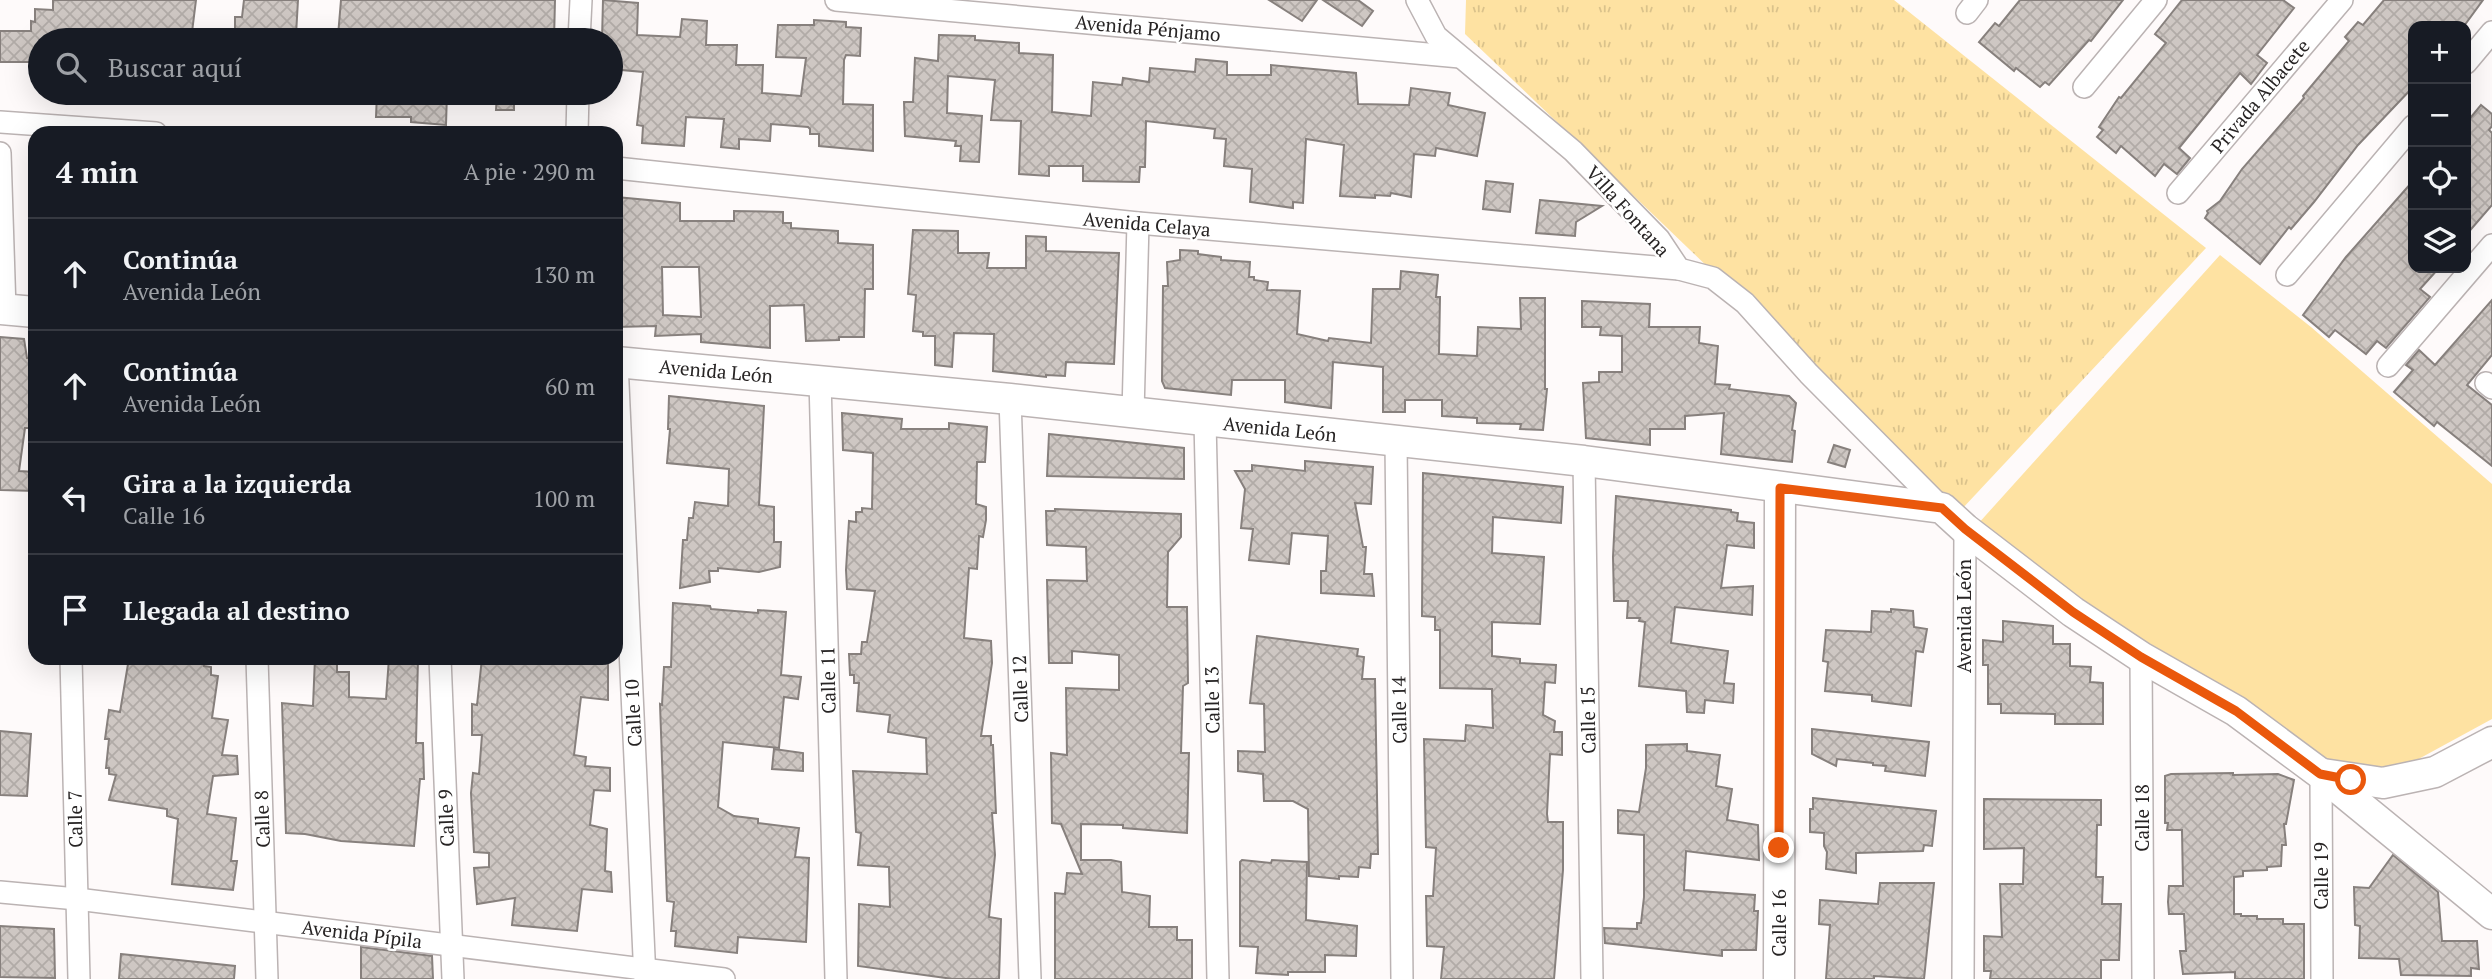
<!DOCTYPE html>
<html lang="es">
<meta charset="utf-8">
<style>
body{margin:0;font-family:"PT Serif",serif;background:#242831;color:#f1f3f6}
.controls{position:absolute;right:21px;top:21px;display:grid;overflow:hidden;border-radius:14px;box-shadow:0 7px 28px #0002}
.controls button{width:63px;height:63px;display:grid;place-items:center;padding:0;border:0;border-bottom:2px solid #363941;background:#171b24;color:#f1f3f6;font:35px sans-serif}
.stop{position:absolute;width:21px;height:21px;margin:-16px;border:5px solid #ea580c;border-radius:50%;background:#fff}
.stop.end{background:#ea580c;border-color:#fff;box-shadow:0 2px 7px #0008}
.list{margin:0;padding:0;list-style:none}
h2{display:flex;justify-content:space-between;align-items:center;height:91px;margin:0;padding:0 28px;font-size:30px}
h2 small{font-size:23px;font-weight:400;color:#9ea1a6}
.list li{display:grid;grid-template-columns:46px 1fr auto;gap:21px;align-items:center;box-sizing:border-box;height:112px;padding:0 28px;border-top:2px solid #363941}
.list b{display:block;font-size:26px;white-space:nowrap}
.list p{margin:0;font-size:23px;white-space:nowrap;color:#9ea1a6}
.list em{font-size:23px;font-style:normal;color:#9ea1a6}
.icon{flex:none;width:38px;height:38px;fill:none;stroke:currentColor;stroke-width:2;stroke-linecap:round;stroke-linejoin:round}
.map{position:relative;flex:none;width:2492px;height:979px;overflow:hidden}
.search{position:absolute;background:#171b24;box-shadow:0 7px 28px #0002;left:28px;top:28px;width:595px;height:77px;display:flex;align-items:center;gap:18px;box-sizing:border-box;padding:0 24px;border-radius:38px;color:#9ea1a6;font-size:26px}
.panel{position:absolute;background:#171b24;box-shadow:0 7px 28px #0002;left:28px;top:126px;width:595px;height:539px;border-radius:21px}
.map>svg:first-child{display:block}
.grass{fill:url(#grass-tufts)}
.garden{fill:#fee2a2}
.building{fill:url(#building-cross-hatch);stroke:#87807d;stroke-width:2;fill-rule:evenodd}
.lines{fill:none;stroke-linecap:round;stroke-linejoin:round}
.street-casing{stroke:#bbb3b3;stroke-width:24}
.secondary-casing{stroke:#bbb3b3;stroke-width:33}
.street{stroke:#fff;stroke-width:21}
.secondary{stroke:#fff;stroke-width:30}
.route{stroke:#ea580c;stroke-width:9}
.labels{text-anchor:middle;stroke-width:5;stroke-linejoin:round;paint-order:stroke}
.street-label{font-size:19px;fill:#272424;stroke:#fff}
</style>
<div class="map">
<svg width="2492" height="979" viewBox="0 0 2492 979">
<defs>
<pattern id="grass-tufts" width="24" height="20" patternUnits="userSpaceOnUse" patternTransform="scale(1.75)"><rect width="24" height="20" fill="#fee2a2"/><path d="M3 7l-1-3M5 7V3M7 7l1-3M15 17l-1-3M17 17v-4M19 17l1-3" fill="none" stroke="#dac28b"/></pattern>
<pattern id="building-cross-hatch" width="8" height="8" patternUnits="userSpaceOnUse" patternTransform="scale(1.75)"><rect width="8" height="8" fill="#cec7c3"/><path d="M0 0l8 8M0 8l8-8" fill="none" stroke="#b1aba7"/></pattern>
</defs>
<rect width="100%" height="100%" fill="#fefafa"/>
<!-- grass -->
<polygon class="grass" points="1466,0 1894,0 2206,248 1961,510 1465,34"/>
<!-- garden -->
<polygon class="garden" points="2220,255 2311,327 2492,484 2492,719 2402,768 2369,774 2336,765 2196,671 2121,633 1977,525"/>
<!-- building -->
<g class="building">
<polygon points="53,0 196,0 191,40 40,40 40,62 0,62 0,31 31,31 31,21 35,22 35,9 53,10"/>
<polygon points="244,0 298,0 296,35 252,33 252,40 235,40 235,17 242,17"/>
<polygon points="341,0 555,0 554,40 362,40 362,38 338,36"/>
<polygon points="603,0 638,3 637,35 680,37 682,19 707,21 706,45 737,45 736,65 763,65 762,93 801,96 806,58 776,57 778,25 814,25 814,20 846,22 846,27 861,28 860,56 846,55 844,60 843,104 873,105 873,151 819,146 819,134 810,134 810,129 808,127 771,124 770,141 739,139 739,149 721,147 724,119 686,117 684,146 642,143 643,126 637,125 643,72 611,69 611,40 602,40"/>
<polygon points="1269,0 1317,0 1302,21"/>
<polygon points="1323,0 1358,0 1373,11 1362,26"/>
<polygon points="2020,0 2123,0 2091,41 2089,40 2049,85 2045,82 2040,87 2016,68 2014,71 1979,42 1995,23 1999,26"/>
<polygon points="2182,0 2283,0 2294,8 2257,55 2267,63 2251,84 2240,73 2179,148 2190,158 2177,174 2164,164 2155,176 2121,146 2116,153 2097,137 2103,130 2099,127 2119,97 2121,98 2166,43 2155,34"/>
<polygon points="2384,0 2483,0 2464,26 2413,26 2413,87 2358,145 2314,202 2291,229 2289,227 2260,264 2205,218 2208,213 2207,211 2220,201 2242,169 2304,98 2303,96 2349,41 2345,37 2358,22 2363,25"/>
<polygon points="939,35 975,36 975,40 1019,43 1019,53 1053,55 1052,112 1091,116 1093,82 1122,85 1123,78 1149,82 1150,68 1195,72 1196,59 1227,62 1227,75 1271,75 1271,65 1356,73 1358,104 1409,105 1411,88 1450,93 1448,105 1485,113 1477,156 1436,148 1435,156 1414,154 1411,197 1391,193 1390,196 1375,195 1375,198 1340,196 1344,145 1306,139 1303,203 1293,202 1293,208 1250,202 1252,169 1224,166 1226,139 1214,138 1215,129 1146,121 1145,167 1140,167 1139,182 1083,181 1083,166 1049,166 1049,176 1019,174 1021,121 991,120 995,80 948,76 947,113 982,116 979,162 960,161 961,146 955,146 956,141 905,136 904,102 913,102 915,58 938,61"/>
<polygon points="377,93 447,93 446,125 411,122 411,117 376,117"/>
<polygon points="497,93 514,93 514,110 496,110"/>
<polygon points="2481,105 2492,114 2492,126 2489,130 2492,133 2492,205 2466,235 2466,123"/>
<polygon points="1486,181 1513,184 1510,212 1483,209"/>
<polygon points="2413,181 2413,268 2439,268 2420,289 2430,297 2386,348 2377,341 2366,354 2335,330 2329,337 2303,315 2346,257"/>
<path d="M616 197 680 203V221H734V211L783 212V223H791V228L838 231V243L873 245V289H865L864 337H839V340L806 341 804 305 770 306V348L701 342V334L655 336 656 326 616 327ZM662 267H699L701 317 663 315Z"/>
<polygon points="1540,200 1602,206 1576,222 1575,236 1536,233"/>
<polygon points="913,230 958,231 958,253 989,253 987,268 1026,268 1026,236 1046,237 1046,251 1119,253 1114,364 1066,362 1065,376 1046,375 1046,377 993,371 994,334 954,333 952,367 935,365 935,336 923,336 923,332 913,331 916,295 908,294"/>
<polygon points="1180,250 1198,251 1198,254 1221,257 1221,260 1250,262 1249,277 1254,277 1254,280 1268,282 1267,290 1300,291 1297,334 1328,341 1329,338 1371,343 1373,289 1400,289 1401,271 1438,275 1436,297 1440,297 1439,354 1477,356 1478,327 1521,329 1520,298 1545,298 1545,389 1547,389 1543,430 1520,429 1521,424 1477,423 1477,418 1442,416 1442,400 1405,400 1405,412 1383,412 1383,367 1333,362 1331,408 1285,402 1285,380 1232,380 1231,395 1165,388 1162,381 1163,286 1168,286 1167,262 1180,260"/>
<polygon points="2492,300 2492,355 2467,385 2492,405 2492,466 2437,422 2434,426 2394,392 2413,370 2406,365 2419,350 2435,365"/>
<polygon points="1582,301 1650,304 1649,327 1700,327 1699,343 1718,346 1715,384 1730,385 1729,389 1789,396 1796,403 1792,430 1795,431 1792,462 1721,454 1724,413 1685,416 1685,429 1650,429 1650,445 1586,438 1583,383 1599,382 1599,372 1622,372 1622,336 1600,335 1601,327 1582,327"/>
<polygon points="0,337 24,339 27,358 32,358 35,428 25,428 19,471 35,472 35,491 0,490"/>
<polygon points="669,396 764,406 759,505 774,507 774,542 781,542 780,567 759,572 718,568 718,571 709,571 710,582 680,588 683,540 687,540 689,518 693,518 695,502 728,506 729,469 667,463 670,429 668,429"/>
<polygon points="842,413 902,419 901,429 949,429 949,423 987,427 985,462 977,462 976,504 986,507 986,520 983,537 979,536 977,569 969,568 964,638 991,641 992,663 981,736 991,736 991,745 993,745 996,813 992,813 995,855 989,917 1001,919 999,979 953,979 858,966 859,904 890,907 889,867 858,865 861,833 856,832 853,771 927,774 926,738 888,732 890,715 857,711 859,683 854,683 854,675 850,675 849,654 861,654 862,642 867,642 875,591 847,589 846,570 849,521 856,522 856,512 862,512 862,508 872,509 873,453 843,450"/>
<polygon points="1049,434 1184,448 1184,479 1047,476"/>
<polygon points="1834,445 1850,450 1845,467 1828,462"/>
<polygon points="1305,461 1373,467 1371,504 1355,503 1363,547 1366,547 1364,574 1372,574 1374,596 1321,593 1321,571 1326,571 1328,536 1292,533 1289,564 1249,560 1253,529 1241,528 1245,489 1235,471 1252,471 1252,465 1305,471"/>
<polygon points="1423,473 1563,487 1561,523 1493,517 1492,553 1544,557 1540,624 1492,622 1492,656 1520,659 1520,663 1556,665 1555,683 1545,682 1543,715 1555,721 1554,732 1562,732 1562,755 1550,754 1547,814 1548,822 1563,822 1563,870 1554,979 1441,979 1444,947 1427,946 1426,896 1433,896 1436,848 1426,847 1424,739 1465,741 1466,725 1493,728 1492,689 1440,688 1440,630 1435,630 1435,617 1422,616"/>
<polygon points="1616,496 1731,510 1731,512 1738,513 1737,521 1754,523 1754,548 1727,545 1721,588 1753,586 1752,615 1675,607 1671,643 1728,651 1724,683 1734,684 1733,703 1705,700 1704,713 1687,712 1686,691 1639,686 1645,622 1639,621 1640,618 1627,618 1628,601 1614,601 1613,557"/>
<polygon points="1055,509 1181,514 1181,537 1168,552 1167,607 1187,607 1188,683 1183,686 1181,753 1189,753 1187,833 1123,828 1123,825 1081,824 1081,860 1111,860 1121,862 1122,892 1150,896 1149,927 1177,927 1177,940 1192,940 1192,979 1055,979 1055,893 1065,894 1067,873 1082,874 1061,824 1052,823 1051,753 1067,755 1066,688 1119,690 1119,655 1072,651 1072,663 1049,663 1047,580 1087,581 1086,547 1047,545 1046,511 1055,511"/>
<polygon points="673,603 710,606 711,609 758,613 758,610 786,612 781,675 801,677 798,699 784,697 779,748 723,742 718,807 734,816 758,819 758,823 799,828 795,857 809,858 806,942 738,937 737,953 675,946 676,931 671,931 674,902 667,901 660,704 662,705 664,667 671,667"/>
<polygon points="1891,609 1913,611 1914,627 1927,629 1923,652 1916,651 1911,706 1872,701 1872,695 1825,691 1828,662 1823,661 1826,630 1871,632 1872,611 1891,612"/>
<polygon points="2003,621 2053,626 2053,644 2070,644 2070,666 2091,667 2090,682 2103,683 2103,724 2055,724 2055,714 2001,713 2001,704 1988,704 1988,665 1983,665 1983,640 2003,642"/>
<polygon points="1257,636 1358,649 1357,656 1364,657 1362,679 1375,679 1378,854 1371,854 1370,868 1359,867 1358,877 1339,876 1339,879 1309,876 1308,809 1293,801 1264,801 1263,774 1238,771 1238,751 1265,752 1264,704 1250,703"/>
<polygon points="129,658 203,658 204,666 211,667 211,675 218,676 212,718 228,720 222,755 237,756 238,774 213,776 207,814 236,818 231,861 237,861 233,890 172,884 178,819 167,816 167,809 109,800 116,775 109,774 109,768 106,768 109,739 105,739 109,710 120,712"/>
<polygon points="315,658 337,658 337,672 349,672 349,697 386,699 389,658 418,658 416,743 423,743 424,779 420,779 414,846 341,841 305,834 286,833 282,703 313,706"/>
<polygon points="482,658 608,658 608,700 581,697 574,755 586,757 585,766 610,768 610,791 594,790 590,825 607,829 605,871 611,872 612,892 582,889 577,931 512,925 515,898 477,904 474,868 489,867 489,853 474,852 471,793 473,773 479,774 482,735 472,735 472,704 477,705"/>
<polygon points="1812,729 1929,742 1925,776 1885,771 1886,766 1873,765 1873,763 1837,759 1836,766 1812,754"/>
<polygon points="0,731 31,734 27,796 0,795"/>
<polygon points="1687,744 1687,751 1720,755 1716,786 1732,789 1727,820 1758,825 1759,860 1686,851 1684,890 1755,895 1754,911 1758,911 1756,950 1722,950 1722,956 1605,943 1604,928 1637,929 1637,923 1641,923 1644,897 1644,835 1618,833 1618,810 1639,812 1646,768 1646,745"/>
<polygon points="774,749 803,753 803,771 772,769"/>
<polygon points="2233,773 2233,775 2278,774 2294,780 2286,824 2284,824 2286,845 2282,845 2281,866 2267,867 2267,870 2243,871 2243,876 2234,877 2234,914 2241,914 2241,916 2257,916 2257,919 2283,919 2283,924 2304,924 2304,979 2235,979 2235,972 2183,974 2180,951 2186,951 2184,914 2169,914 2168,902 2169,886 2183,886 2182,830 2167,830 2168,823 2165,823 2165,776 2171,774"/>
<polygon points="1813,798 1936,811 1932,846 1924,845 1923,851 1856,853 1856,873 1826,869 1827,852 1824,846 1824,833 1810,832 1810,809 1813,809"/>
<polygon points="1984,799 2101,800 2101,825 2097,825 2096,877 2103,877 2102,904 2121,904 2119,960 2101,960 2101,979 1990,979 1991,971 1984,971 1984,936 2002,937 2000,884 2023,884 2024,848 1984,849"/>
<polygon points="2393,855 2438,892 2442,941 2477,941 2479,969 2471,968 2471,976 2401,975 2399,959 2359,958 2360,926 2355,925 2354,887 2369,888"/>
<polygon points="1242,860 1271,863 1272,860 1307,862 1306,920 1357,926 1356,956 1325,955 1325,972 1288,972 1288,975 1256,973 1258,947 1240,946 1240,862"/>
<polygon points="1880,883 1934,883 1924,979 1874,976 1874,979 1826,979 1830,925 1819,924 1820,900 1878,904"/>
<polygon points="0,926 54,929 55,978 0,977"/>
<polygon points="361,947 432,956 433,979 361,979"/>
<polygon points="121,954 235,966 234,979 119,979"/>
</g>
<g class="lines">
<defs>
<g id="street">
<polyline points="836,0 1460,57"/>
<polyline points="1417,0 1436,36 1573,151 1659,239 1679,269 1713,278 1745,303 1809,374 1942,508"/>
<polyline points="1967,13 1977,0"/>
<polyline points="579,40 581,0"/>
<polyline points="2466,63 2492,32"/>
<polyline points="2084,87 2156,0"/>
<polyline points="0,122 156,133"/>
<polyline points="577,133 578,93"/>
<polyline points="0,153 5,310"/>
<polyline points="616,168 1138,223 1679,269"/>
<polyline points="2178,193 2342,0"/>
<polyline points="2287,275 2413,126"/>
<polyline points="617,362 645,979"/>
<polyline points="2388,366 2492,245"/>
<polyline points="820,380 836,979"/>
<polyline points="2486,383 2492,388"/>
<polyline points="1010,399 1030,979"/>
<polyline points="1133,413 1138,223"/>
<polyline points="1205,421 1218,979"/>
<polyline points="1396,442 1402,979"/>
<polyline points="1584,461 1592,979"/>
<polyline points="2141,657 2143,979"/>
<polyline points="71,658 79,979"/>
<polyline points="257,658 267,979"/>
<polyline points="440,658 453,979"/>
<polyline points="2321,774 2322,979"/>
<polyline points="0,892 77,899 724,979"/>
<polyline points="1963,979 1965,529"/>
</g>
<g id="secondary">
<polyline points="0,309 35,312"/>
<polyline points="616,362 1010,399 1584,461 1942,508 1965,529 2073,612 2141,657 2236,711 2321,774 2492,914"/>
<polyline points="2323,774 2383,783 2435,772 2492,742"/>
<polyline points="1779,979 1780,488"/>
</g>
</defs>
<!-- street casing -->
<use href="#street" class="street-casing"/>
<!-- secondary casing -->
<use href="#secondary" class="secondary-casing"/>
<!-- street -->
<use href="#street" class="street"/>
<!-- secondary -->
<use href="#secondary" class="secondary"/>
</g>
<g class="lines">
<!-- route -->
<polyline class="route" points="1779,848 1780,488 1942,508 1965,529 2073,612 2141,657 2236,711 2320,774 2351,780"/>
</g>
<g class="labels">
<!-- street labels -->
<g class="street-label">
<text transform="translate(1148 28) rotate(5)" y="7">Avenida Pénjamo</text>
<text transform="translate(2260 96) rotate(-50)" y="7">Privada Albacete</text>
<text transform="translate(1628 211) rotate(48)" y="7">Villa Fontana</text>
<text transform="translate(1147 224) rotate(5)" y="7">Avenida Celaya</text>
<text transform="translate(716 371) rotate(5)" y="7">Avenida León</text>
<text transform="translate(1280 429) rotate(6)" y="7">Avenida León</text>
<text transform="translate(1964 616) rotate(-90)" y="7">Avenida León</text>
<text transform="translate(828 680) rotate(-91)" y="7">Calle 11</text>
<text transform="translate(1020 689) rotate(-92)" y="7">Calle 12</text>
<text transform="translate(1212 700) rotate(-91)" y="7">Calle 13</text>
<text transform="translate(1399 710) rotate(-91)" y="7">Calle 14</text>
<text transform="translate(633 713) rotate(-93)" y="7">Calle 10</text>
<text transform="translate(1588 720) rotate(-91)" y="7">Calle 15</text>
<text transform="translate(446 818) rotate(-92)" y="7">Calle 9</text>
<text transform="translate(2142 818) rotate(-90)" y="7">Calle 18</text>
<text transform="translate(75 819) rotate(-91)" y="7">Calle 7</text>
<text transform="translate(262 819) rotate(-92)" y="7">Calle 8</text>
<text transform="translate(2321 876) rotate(-90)" y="7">Calle 19</text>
<text transform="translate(1779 923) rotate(-90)" y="7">Calle 16</text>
<text transform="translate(362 934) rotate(7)" y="7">Avenida Pípila</text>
</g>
</g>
</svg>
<div class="controls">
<button>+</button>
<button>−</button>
<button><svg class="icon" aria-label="locate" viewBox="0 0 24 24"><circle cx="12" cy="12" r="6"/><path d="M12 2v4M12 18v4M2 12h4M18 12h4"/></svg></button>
<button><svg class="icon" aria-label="layers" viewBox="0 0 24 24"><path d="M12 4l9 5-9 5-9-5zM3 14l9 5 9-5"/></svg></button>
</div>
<div class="stop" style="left:2351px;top:780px"></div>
<div class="stop end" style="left:1779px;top:848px"></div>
<div class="search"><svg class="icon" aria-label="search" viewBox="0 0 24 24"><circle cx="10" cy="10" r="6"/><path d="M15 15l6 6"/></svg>Buscar aquí</div>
<section class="panel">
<h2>4 min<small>A pie · 290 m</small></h2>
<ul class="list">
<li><svg class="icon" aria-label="ahead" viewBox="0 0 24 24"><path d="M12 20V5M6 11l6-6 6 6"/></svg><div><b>Continúa</b><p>Avenida León</p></div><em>130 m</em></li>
<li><svg class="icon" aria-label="ahead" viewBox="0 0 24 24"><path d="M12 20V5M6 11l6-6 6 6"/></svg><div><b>Continúa</b><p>Avenida León</p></div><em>60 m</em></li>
<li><svg class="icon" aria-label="left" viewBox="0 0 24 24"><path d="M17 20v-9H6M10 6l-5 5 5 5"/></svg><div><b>Gira a la izquierda</b><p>Calle 16</p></div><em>100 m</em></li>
<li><svg class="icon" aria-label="arrive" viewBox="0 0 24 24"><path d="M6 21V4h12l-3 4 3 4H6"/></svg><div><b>Llegada al destino</b></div></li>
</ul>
</section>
</div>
